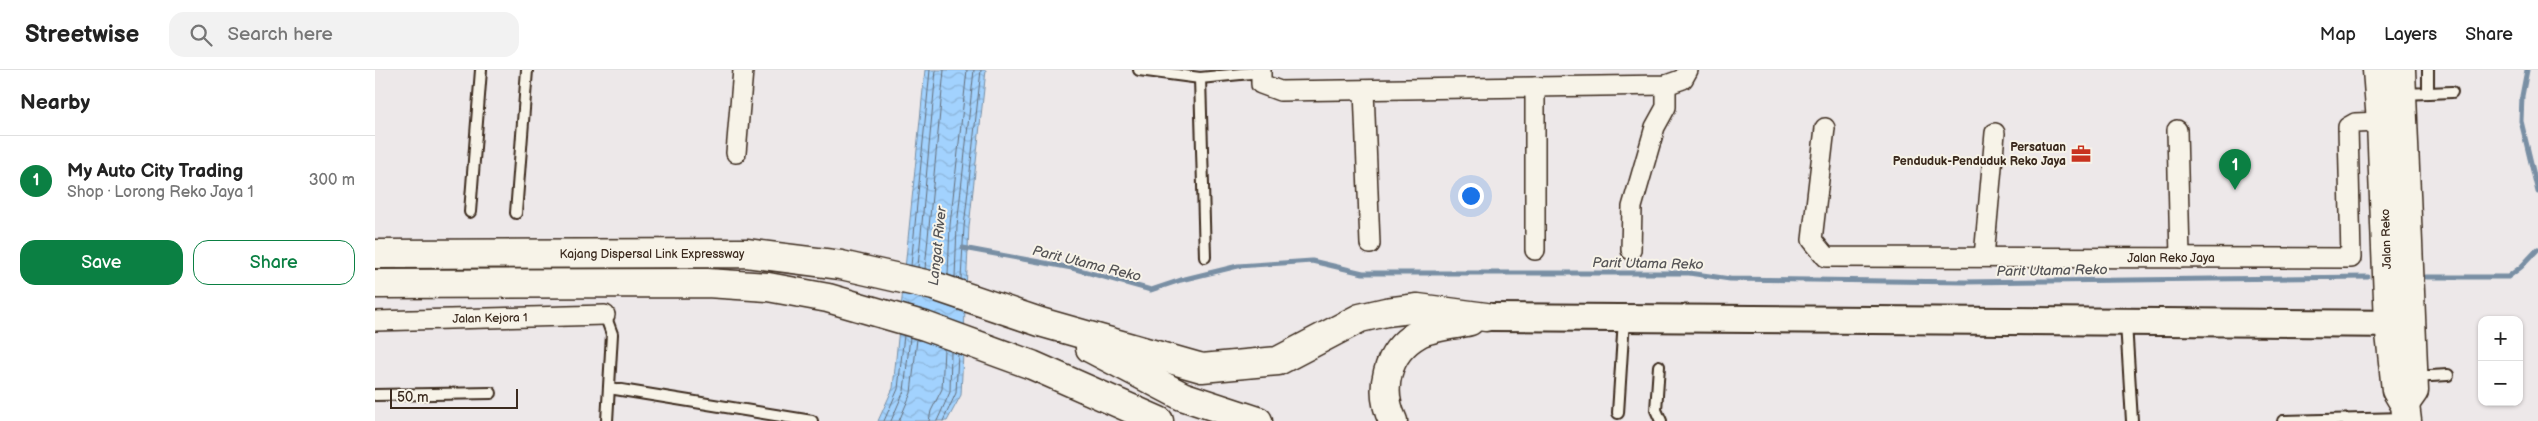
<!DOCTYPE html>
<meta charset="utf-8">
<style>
body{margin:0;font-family:"Balsamiq Sans",sans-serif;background:#f2f2f2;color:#222}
.controls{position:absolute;right:15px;bottom:15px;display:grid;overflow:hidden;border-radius:10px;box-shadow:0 1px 4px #0004}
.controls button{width:45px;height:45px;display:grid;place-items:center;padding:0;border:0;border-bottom:1px solid #e0e0e0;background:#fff;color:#222;font:25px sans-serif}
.scale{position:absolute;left:15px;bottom:12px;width:128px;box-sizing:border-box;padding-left:5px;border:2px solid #3b2a1e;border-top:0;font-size:14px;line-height:18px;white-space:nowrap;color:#3b2a1e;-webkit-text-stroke:4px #f7f3e8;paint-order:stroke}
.you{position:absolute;left:1095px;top:125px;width:18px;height:18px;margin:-12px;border:4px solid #fff;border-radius:50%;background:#1a73e8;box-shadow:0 0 0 8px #1a73e833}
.badge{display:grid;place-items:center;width:32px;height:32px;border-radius:50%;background:#0b8043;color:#fff;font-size:16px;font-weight:700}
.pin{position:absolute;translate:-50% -41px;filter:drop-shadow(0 1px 2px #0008)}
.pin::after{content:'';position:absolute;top:26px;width:18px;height:15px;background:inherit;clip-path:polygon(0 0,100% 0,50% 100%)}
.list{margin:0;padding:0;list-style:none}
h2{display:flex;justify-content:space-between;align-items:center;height:65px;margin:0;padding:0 20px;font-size:21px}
h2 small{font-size:16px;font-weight:400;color:#767676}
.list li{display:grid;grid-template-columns:32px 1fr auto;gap:15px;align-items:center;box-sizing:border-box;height:90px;padding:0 20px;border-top:1px solid #e0e0e0}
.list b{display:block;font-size:19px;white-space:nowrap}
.list p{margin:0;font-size:16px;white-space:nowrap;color:#767676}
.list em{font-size:16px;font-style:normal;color:#767676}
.actions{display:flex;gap:10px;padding:15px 20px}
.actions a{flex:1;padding:11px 0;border:1px solid #0b8043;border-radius:15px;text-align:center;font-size:18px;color:#0b8043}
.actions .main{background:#0b8043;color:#fff}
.icon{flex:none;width:28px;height:28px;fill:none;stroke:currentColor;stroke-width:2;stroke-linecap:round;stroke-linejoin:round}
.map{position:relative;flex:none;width:2163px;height:351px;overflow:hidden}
header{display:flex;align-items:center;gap:30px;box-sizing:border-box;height:70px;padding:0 25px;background:#fff;border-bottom:1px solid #e0e0e0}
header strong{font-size:24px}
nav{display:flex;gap:28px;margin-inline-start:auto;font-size:18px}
.search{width:350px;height:45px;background:#f2f2f2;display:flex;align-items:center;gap:12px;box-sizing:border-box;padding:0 18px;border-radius:15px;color:#767676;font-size:19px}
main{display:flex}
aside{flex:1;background:#fff}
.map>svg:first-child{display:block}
.water{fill:url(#water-waves);stroke:#798fa4}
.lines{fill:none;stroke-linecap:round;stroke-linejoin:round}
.shore{stroke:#646d78;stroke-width:1}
.stream{stroke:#798fa4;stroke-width:5}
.lane-casing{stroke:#3b2a1e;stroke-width:14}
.street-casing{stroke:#3b2a1e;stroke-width:22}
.secondary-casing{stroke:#3b2a1e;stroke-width:30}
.primary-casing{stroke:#3b2a1e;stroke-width:31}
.highway-casing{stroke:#3b2a1e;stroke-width:31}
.lane{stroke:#f7f3e8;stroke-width:10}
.street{stroke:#f7f3e8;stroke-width:19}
.secondary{stroke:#f7f3e8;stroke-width:26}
.primary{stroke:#f7f3e8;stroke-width:28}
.highway{stroke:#f7f3e8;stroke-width:28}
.labels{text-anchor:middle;stroke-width:4;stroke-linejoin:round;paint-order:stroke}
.poi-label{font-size:12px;font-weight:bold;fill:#3b2a1e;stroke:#f7f3e8;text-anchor:end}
.street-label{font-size:12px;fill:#3b2a1e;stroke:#f7f3e8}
.water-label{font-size:14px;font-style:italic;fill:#555456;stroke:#f7f3e8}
</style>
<header>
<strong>Streetwise</strong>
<div class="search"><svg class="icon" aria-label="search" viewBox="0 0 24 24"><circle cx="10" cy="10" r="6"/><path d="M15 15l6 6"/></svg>Search here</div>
<nav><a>Map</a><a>Layers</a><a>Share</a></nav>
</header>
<main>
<aside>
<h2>Nearby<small></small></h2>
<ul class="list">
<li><span class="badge">1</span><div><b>My Auto City Trading</b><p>Shop · Lorong Reko Jaya 1</p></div><em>300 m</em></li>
</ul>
<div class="actions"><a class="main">Save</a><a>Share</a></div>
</aside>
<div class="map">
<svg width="2163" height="351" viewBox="0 0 2163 351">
<defs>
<pattern id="water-waves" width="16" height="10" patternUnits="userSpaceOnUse" patternTransform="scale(1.25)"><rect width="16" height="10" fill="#a2d2fe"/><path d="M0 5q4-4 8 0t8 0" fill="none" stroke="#8cb4d9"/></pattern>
</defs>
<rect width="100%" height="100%" fill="#ede8e9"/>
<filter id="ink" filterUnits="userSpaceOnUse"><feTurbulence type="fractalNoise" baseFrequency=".02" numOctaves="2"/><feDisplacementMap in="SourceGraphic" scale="10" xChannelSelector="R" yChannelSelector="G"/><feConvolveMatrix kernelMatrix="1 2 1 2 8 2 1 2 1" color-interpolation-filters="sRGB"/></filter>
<g filter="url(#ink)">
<!-- water -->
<polygon class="water" points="550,0 611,0 594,157 586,325 572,351 503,351 518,318"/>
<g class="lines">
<!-- shore -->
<g class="shore">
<polyline points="536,196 555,0"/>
<polyline points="543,197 561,0"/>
<polyline points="550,199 569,0"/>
<polyline points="573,205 575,155 592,0"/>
<polyline points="580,207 582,156 599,0"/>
<polyline points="586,209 589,157 606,0"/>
<polyline points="509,351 523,319 529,265"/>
<polyline points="516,351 529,321 535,267"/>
<polyline points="524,351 536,323 542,269"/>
<polyline points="554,351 556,341 567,319 569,279"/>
<polyline points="562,351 575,322 576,282"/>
<polyline points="568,351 581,323 583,284"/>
</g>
<!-- stream -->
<g class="stream">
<polyline points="2152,0 2147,26 2146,51 2163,122"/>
<polyline points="588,178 697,198 776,220 806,210 863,196 937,191 988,203 1314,203 1355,209 1590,212 1993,207"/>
<polyline points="2051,207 2133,207 2146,197 2163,179"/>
</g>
<defs>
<g id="lane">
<polyline points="764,0 825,8 886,2"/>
<polyline points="825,8 830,187"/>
<polyline points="2053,23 2077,22"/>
<polyline points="2029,24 2053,23 2053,0"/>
<polyline points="95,142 106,0"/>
<polyline points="141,143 152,0"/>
<polyline points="230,245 237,264 232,351"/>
<polyline points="1751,253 1757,351"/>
<polyline points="1284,296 1281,340 1286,351"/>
<polyline points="2039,307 2073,305"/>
<polyline points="234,318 437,351"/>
<polyline points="0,325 116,323"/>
<polyline points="1243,343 1249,249"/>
<polyline points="1908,351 2030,348"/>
</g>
<g id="street">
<polyline points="886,0 886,14 905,21 1291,15 1308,9 1313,0"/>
<polyline points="1160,17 1160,180"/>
<polyline points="989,20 995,174"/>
<polyline points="1450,58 1437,170 1451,187 1976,188 1973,57 1980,53 2006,52"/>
<polyline points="1802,60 1805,188"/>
<polyline points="361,83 368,0"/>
<polyline points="1256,180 1257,137 1280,57 1291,37 1291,15"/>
<polyline points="1609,187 1620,63"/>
<polyline points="0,251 230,245"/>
</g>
<polyline id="secondary" points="1111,247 2035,254"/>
<g id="primary">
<polyline points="2002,0 2006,52 2014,254 2021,320 2030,335 2032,351"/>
<polyline points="2026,0 2039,321 2032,331"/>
</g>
<g id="highway">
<polyline points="0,184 371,183 466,195 559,216 665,252 827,298 903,291 985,248 1011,242 1043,238 1111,247"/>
<polyline points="0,214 332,213 393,217 453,228 550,256 657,295 784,351"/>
<polyline points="715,278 807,326 883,351"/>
<path d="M1018 351C1003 320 1011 282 1043 264 1055 257 1081 255 1095 251"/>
</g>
</defs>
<!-- lane casing -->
<use href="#lane" class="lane-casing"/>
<!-- street casing -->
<use href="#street" class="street-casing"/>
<!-- secondary casing -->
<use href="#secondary" class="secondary-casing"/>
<!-- primary casing -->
<use href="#primary" class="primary-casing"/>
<!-- highway casing -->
<use href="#highway" class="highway-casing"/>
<!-- lane -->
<use href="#lane" class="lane"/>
<!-- street -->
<use href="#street" class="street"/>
<!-- secondary -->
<use href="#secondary" class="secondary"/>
<!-- primary -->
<use href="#primary" class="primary"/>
<!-- highway -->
<use href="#highway" class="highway"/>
</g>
</g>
<!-- icons -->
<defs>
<symbol id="office-bare" viewBox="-9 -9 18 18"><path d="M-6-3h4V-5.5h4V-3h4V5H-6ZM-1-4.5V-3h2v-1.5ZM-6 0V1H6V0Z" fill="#c8321e" stroke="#f7f3e8" stroke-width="2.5" paint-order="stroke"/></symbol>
</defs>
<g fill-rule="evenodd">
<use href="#office-bare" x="1692" y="70" width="28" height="28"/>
</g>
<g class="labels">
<!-- poi labels -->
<g class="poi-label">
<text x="1691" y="81">Persatuan<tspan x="1691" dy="14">Penduduk-Penduduk Reko Jaya</tspan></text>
</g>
<!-- street labels -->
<g class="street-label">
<text transform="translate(2011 169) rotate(-92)" y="4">Jalan Reko</text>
<text x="277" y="188">Kajang Dispersal Link Expressway</text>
<text x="1796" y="192">Jalan Reko Jaya</text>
<text transform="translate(115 248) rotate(-1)" y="4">Jalan Kejora 1</text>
</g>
<!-- water labels -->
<g class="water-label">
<text transform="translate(562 176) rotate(-84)" y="5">Langat River</text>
<text transform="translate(712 193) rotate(14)" y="5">Parit Utama Reko</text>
<text transform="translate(1273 193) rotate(1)" y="5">Parit Utama Reko</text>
<text transform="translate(1677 200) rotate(-1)" y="5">Parit Utama Reko</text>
</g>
</g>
</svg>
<div class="controls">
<button>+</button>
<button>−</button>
</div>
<div class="scale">50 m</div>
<div class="you"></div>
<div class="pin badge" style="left:1860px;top:120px">1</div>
</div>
</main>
